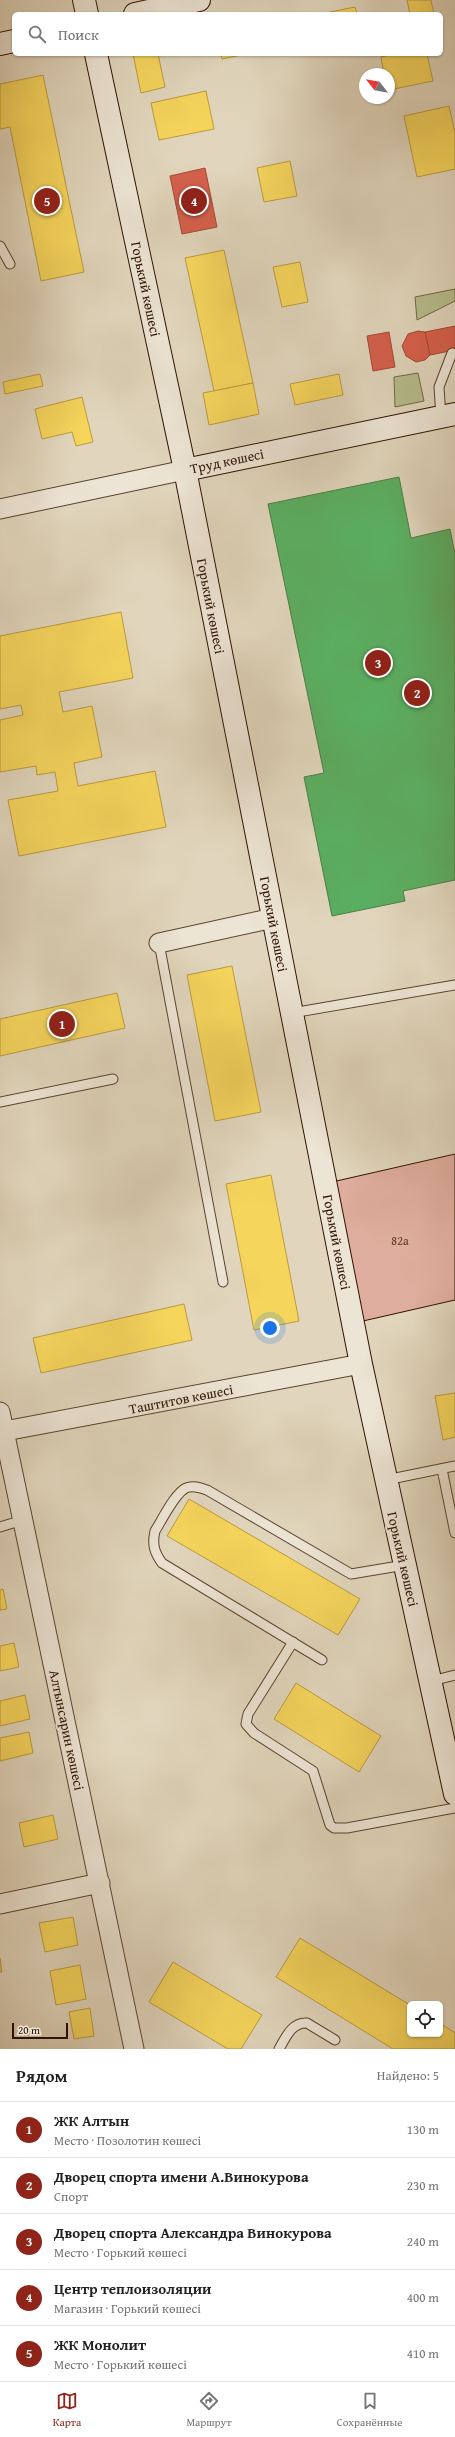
<!DOCTYPE html>
<html lang="ru">
<meta charset="utf-8">
<style>
body{margin:0;font-family:"Gentium Book Plus",serif;background:#f6f6f6;color:#202124}
.controls{position:absolute;right:12px;bottom:12px;display:grid;overflow:hidden;border-radius:6px;box-shadow:0 1px 3px #0004}
.controls button{width:36px;height:36px;display:grid;place-items:center;padding:0;border:0;border-bottom:1px solid #e0e0e0;background:#fff;color:#202124;font:20px sans-serif}
.compass{position:absolute;left:359px;top:68px;width:36px;height:36px;border-radius:50%;background:#fff;box-shadow:0 1px 3px #0004;rotate:301deg}
.scale{position:absolute;left:12px;bottom:10px;width:56px;box-sizing:border-box;padding-left:4px;border:2px solid #301200;border-top:0;font-size:11px;line-height:14px;white-space:nowrap;color:#301200;-webkit-text-stroke:3px #ece4d4;paint-order:stroke}
.you{position:absolute;left:270px;top:1328px;width:14px;height:14px;margin:-10px;border:3px solid #fff;border-radius:50%;background:#1a73e8;box-shadow:0 0 0 6px #1a73e833}
.badge{display:grid;place-items:center;width:26px;height:26px;border-radius:50%;background:#8f2418;color:#fff;font-size:13px;font-weight:700}
.pin{position:absolute;translate:-50% -50%;border:2px solid #fff;box-shadow:0 1px 4px #0006}
.list{margin:0;padding:0;list-style:none}
h2{display:flex;justify-content:space-between;align-items:center;height:52px;margin:0;padding:0 16px;font-size:17px}
h2 small{font-size:13px;font-weight:400;color:#757577}
.list li{display:grid;grid-template-columns:26px 1fr auto;gap:12px;align-items:center;box-sizing:border-box;height:56px;padding:0 16px;border-top:1px solid #e0e0e0}
.list b{display:block;font-size:15px;white-space:nowrap}
.list p{margin:0;font-size:13px;white-space:nowrap;color:#757577}
.list em{font-size:13px;font-style:normal;color:#757577}
.icon{flex:none;width:22px;height:22px;fill:none;stroke:currentColor;stroke-width:2;stroke-linecap:round;stroke-linejoin:round}
.map{position:relative;flex:none;width:455px;height:2049px;overflow:hidden}
.search{position:absolute;background:#fff;box-shadow:0 1px 3px #0004;left:12px;right:12px;top:12px;height:44px;display:flex;align-items:center;gap:10px;box-sizing:border-box;padding:0 14px;border-radius:6px;color:#757577;font-size:15px}
.sheet{height:332px;background:#fff}
nav{display:flex;justify-content:space-around;align-items:center;box-sizing:border-box;height:56px;border-top:1px solid #e0e0e0;background:#fff;font-size:11px;color:#757577}
nav a{display:grid;justify-items:center;gap:2px}
nav .on{color:#8f2418}
.map>svg:first-child{display:block}
.green{fill:#b7bd8e;stroke:#746847}
.homes{fill:#f6d55c;stroke:#bb9a40}
.shops{fill:#d6604d;stroke:#a44936}
.public{fill:#5aae61;stroke:#4d7f44}
.building{fill:#dfad9d;stroke:#301200}
.lines{fill:none;stroke-linecap:round;stroke-linejoin:round}
.lane-casing{stroke:#5c432f;stroke-width:11}
.street-casing{stroke:#5c432f;stroke-width:21}
.secondary-casing{stroke:#301200;stroke-width:24}
.lane{stroke:#ece4d4;stroke-width:9}
.street{stroke:#ece4d4;stroke-width:19}
.secondary{stroke:#ece4d4;stroke-width:22}
.labels{text-anchor:middle;stroke-width:4;stroke-linejoin:round;paint-order:stroke}
.number-label{font-size:12px;fill:#5c3927}
.street-label{font-size:14px;fill:#301200;stroke:#ece4d4}
</style>
<div class="map">
<svg width="455" height="2049" viewBox="0 0 455 2049">
<rect width="100%" height="100%" fill="#e1d6bd"/>
<filter id="stains"><feTurbulence type="fractalNoise" baseFrequency=".005" numOctaves="4"/><feColorMatrix values="0 0 0 0 .2 0 0 0 0 .09 0 0 0 0 .02 0 0 0 .5 -.17"/></filter>
<radialGradient id="worn" r=".72"><stop offset=".6" stop-color="#630" stop-opacity="0"/><stop offset="1" stop-color="#630" stop-opacity=".3"/></radialGradient>
<!-- green -->
<g class="green">
<polygon points="455,289 455,301 417,320 415,297"/>
<polygon points="418,373 424,401 395,407 394,377"/>
</g>
<!-- homes -->
<g class="homes">
<polygon points="407,0 431,0 434,14 410,14"/>
<polygon points="355,7 357,14 320,14"/>
<polygon points="133,54 158,54 165,87 141,93"/>
<polygon points="221,54 246,54 222,59"/>
<polygon points="393,54 427,54 433,81 389,90 389,74 384,74 381,57"/>
<polygon points="43,75 84,272 41,281 10,127 0,129 0,84"/>
<polygon points="206,91 214,129 159,140 151,103"/>
<polygon points="449,106 455,133 455,169 417,177 404,116"/>
<polygon points="290,161 297,196 264,202 257,168"/>
<polygon points="224,250 253,383 214,391 185,258"/>
<polygon points="300,262 308,302 282,307 273,267"/>
<polygon points="40,374 43,386 5,394 3,382"/>
<polygon points="339,374 343,395 295,405 290,384"/>
<polygon points="253,383 259,414 209,425 203,393"/>
<polygon points="82,397 93,442 76,446 72,432 42,439 35,409"/>
<polygon points="121,612 133,678 59,692 63,712 92,706 102,757 74,763 78,786 155,771 166,827 19,856 8,800 58,791 55,772 37,775 36,766 0,772 0,720 23,715 21,705 0,709 0,636"/>
<polygon points="232,966 261,1112 215,1121 187,975"/>
<polygon points="117,993 125,1028 0,1056 0,1019"/>
<polygon points="271,1175 299,1321 254,1330 226,1184"/>
<polygon points="184,1304 192,1340 41,1373 33,1338"/>
<polygon points="455,1393 455,1437 443,1440 435,1396"/>
<polygon points="189,1499 360,1599 338,1635 167,1536"/>
<polygon points="3,1589 7,1609 0,1610 0,1590"/>
<polygon points="14,1643 19,1667 0,1671 0,1646"/>
<polygon points="296,1683 381,1736 359,1772 274,1719"/>
<polygon points="25,1695 30,1719 0,1726 0,1701"/>
<polygon points="29,1732 33,1753 0,1761 0,1738"/>
<polygon points="53,1815 58,1839 24,1847 19,1823"/>
<polygon points="73,1917 78,1945 45,1952 39,1923"/>
<polygon points="300,1938 410,2005 410,2034 440,2034 440,2023 455,2033 455,2049 393,2049 276,1977"/>
<polygon points="0,1958 2,1972 0,1972"/>
<polygon points="173,1962 262,2015 241,2049 228,2049 149,2002"/>
<polygon points="80,1965 86,1999 56,2005 50,1971"/>
<polygon points="90,2008 94,2036 74,2039 69,2012"/>
</g>
<!-- shops -->
<g class="shops">
<polygon points="205,168 217,227 182,234 170,176"/>
<polygon points="455,326 455,350 430,355 425,332"/>
<polygon points="418,331 425,332 430,355 425,360 416,362 406,356 402,346 408,334"/>
<polygon points="389,332 395,367 373,371 367,336"/>
</g>
<!-- public -->
<polygon class="public" points="399,477 411,538 450,529 455,554 455,880 403,891 405,901 332,916 304,777 324,773 268,504"/>
<!-- building -->
<polygon class="building" points="455,1154 455,1300 363,1321 332,1182"/>
<g class="lines">
<defs>
<g id="lane">
<polyline points="0,246 10,264"/>
<polyline points="441,417 439,387 452,353"/>
<polyline points="159,943 223,1282"/>
<polyline points="292,1013 455,985"/>
<polyline points="0,1102 113,1079"/>
<polyline points="442,1469 455,1533"/>
<polyline points="386,1480 455,1466"/>
<polyline points="0,1527 23,1520"/>
<polyline points="293,1642 248,1714 246,1724 254,1733 313,1771 330,1825 334,1828 347,1828 455,1808"/>
<path d="M322 1660 162 1563C154 1552 152 1544 155 1531 162 1520 175 1493 186 1488 193 1485 201 1488 207 1490L351 1574 405 1565"/>
<polyline points="431,1681 455,1675"/>
<path d="M279 2049C286 2037 292 2022 307 2023L335 2040"/>
</g>
<g id="street">
<polyline points="0,509 185,470"/>
<polyline points="159,943 273,918"/>
<polyline points="0,1412 134,2049"/>
<polyline points="0,1432 361,1364"/>
<polyline points="0,1904 100,1883"/>
</g>
<g id="secondary">
<polyline points="84,0 87,14"/>
<polyline points="135,14 199,0"/>
<polyline points="0,44 14,41"/>
<polyline points="96,54 185,470 361,1364 455,1794"/>
<polyline points="185,470 455,414"/>
</g>
</defs>
<!-- lane casing -->
<use href="#lane" class="lane-casing"/>
<!-- street casing -->
<use href="#street" class="street-casing"/>
<!-- secondary casing -->
<use href="#secondary" class="secondary-casing"/>
<!-- lane -->
<use href="#lane" class="lane"/>
<!-- street -->
<use href="#street" class="street"/>
<!-- secondary -->
<use href="#secondary" class="secondary"/>
</g>
<g class="labels">
<!-- number labels -->
<g class="number-label">
<text x="400" y="1245">82а</text>
</g>
<!-- street labels -->
<g class="street-label">
<text transform="translate(146 289) rotate(78)" y="5">Горький көшесі</text>
<text transform="translate(227 461) rotate(-12)" y="5">Труд көшесі</text>
<text transform="translate(211 606) rotate(79)" y="5">Горький көшесі</text>
<text transform="translate(274 924) rotate(79)" y="5">Горький көшесі</text>
<text transform="translate(337 1242) rotate(79)" y="5">Горький көшесі</text>
<text transform="translate(181 1399) rotate(-11)" y="5">Таштитов көшесі</text>
<text transform="translate(403 1559) rotate(77)" y="5">Горький көшесі</text>
<text transform="translate(67 1730) rotate(78)" y="5">Алтынсарин көшесі</text>
</g>
</g>
<rect width="100%" height="100%" filter="url(#stains)"/>
<rect width="100%" height="100%" fill="url(#worn)"/>
</svg>
<div class="controls">
<button><svg class="icon" aria-label="locate" viewBox="0 0 24 24"><circle cx="12" cy="12" r="6"/><path d="M12 2v4M12 18v4M2 12h4M18 12h4"/></svg></button>
</div>
<svg class="compass" viewBox="-18 -18 36 36"><path d="M0-13l5 13h-10z" fill="#e53935"/><path d="M0 13l5-13h-10z" fill="#757577"/></svg>
<div class="scale">20 m</div>
<div class="you"></div>
<div class="pin badge" style="left:62px;top:1024px">1</div>
<div class="pin badge" style="left:417px;top:693px">2</div>
<div class="pin badge" style="left:378px;top:663px">3</div>
<div class="pin badge" style="left:194px;top:201px">4</div>
<div class="pin badge" style="left:47px;top:201px">5</div>
<div class="search"><svg class="icon" aria-label="search" viewBox="0 0 24 24"><circle cx="10" cy="10" r="6"/><path d="M15 15l6 6"/></svg>Поиск</div>
</div>
<section class="sheet">
<h2>Рядом<small>Найдено: 5</small></h2>
<ul class="list">
<li><span class="badge">1</span><div><b>ЖК Алтын</b><p>Место · Позолотин көшесі</p></div><em>130 m</em></li>
<li><span class="badge">2</span><div><b>Дворец спорта имени А.Винокурова</b><p>Спорт</p></div><em>230 m</em></li>
<li><span class="badge">3</span><div><b>Дворец спорта Александра Винокурова</b><p>Место · Горький көшесі</p></div><em>240 m</em></li>
<li><span class="badge">4</span><div><b>Центр теплоизоляции</b><p>Магазин · Горький көшесі</p></div><em>400 m</em></li>
<li><span class="badge">5</span><div><b>ЖК Монолит</b><p>Место · Горький көшесі</p></div><em>410 m</em></li>
</ul>
</section>
<nav>
<a class="on"><svg class="icon" aria-label="map" viewBox="0 0 24 24"><path d="M3 6l6-2 6 2 6-2v14l-6 2-6-2-6 2zM9 4v14M15 6v14"/></svg>Карта</a>
<a><svg class="icon" aria-label="directions" viewBox="0 0 24 24"><path d="M12 3l9 9-9 9-9-9zM9 14v-3h6M13 9l2 2-2 2"/></svg>Маршрут</a>
<a><svg class="icon" aria-label="saved" viewBox="0 0 24 24"><path d="M7 4h10v16l-5-4-5 4z"/></svg>Сохранённые</a>
</nav>
